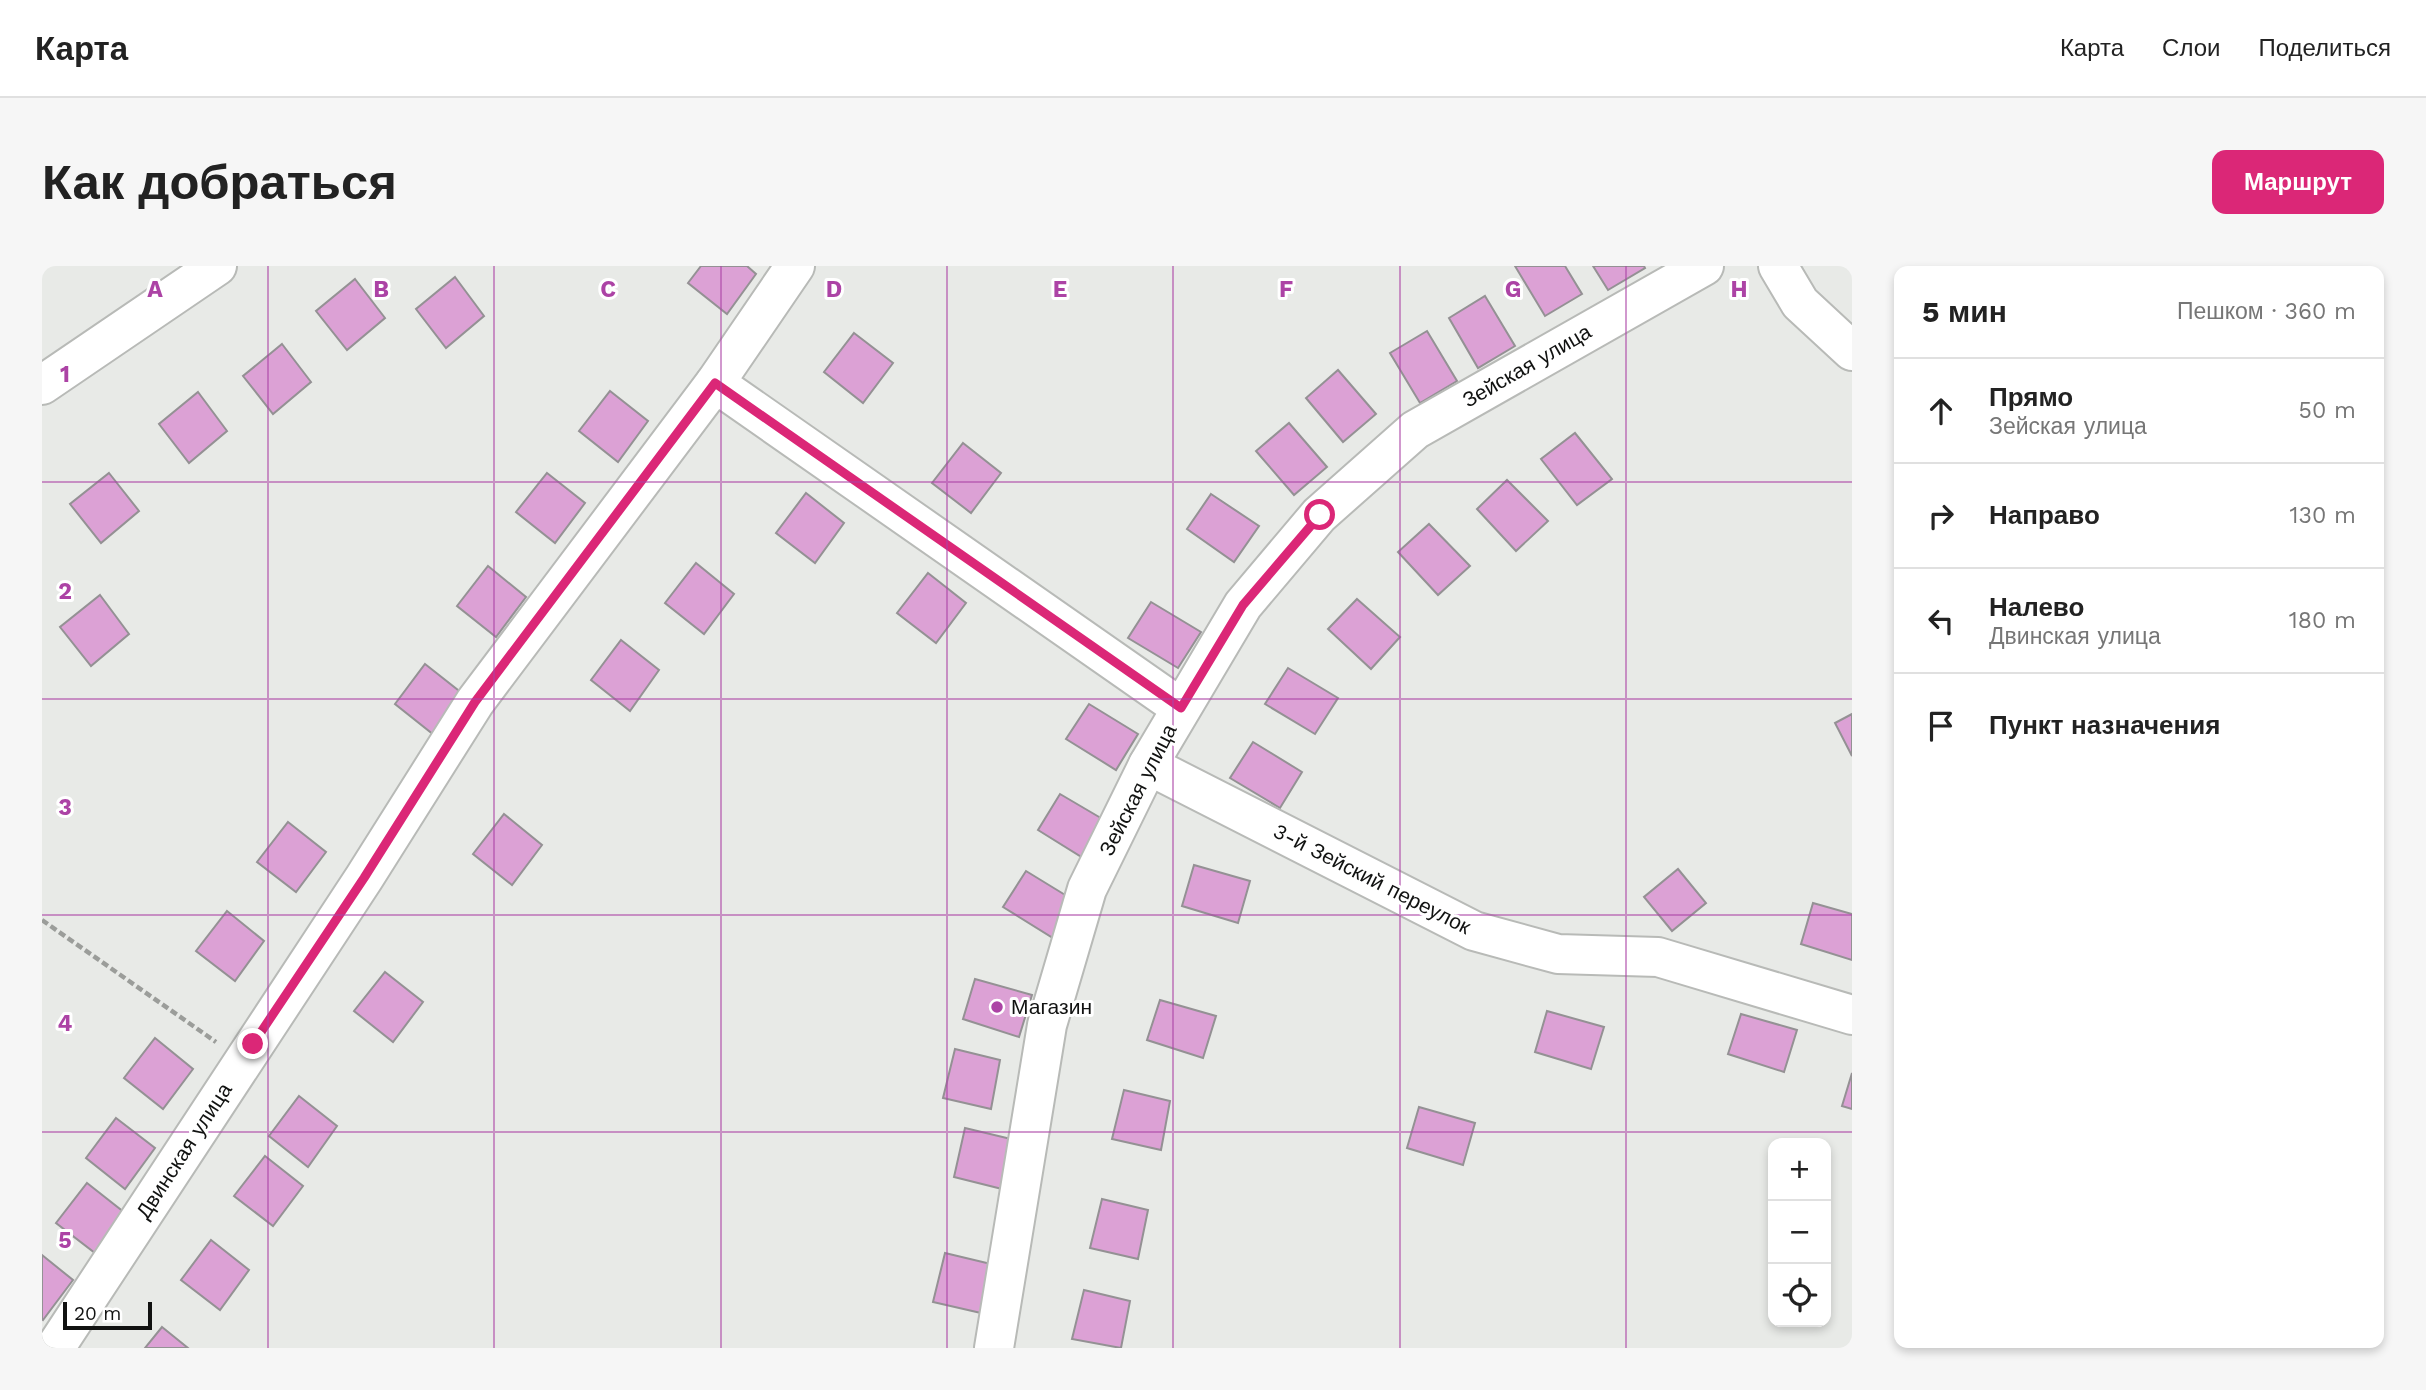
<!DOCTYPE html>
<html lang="ru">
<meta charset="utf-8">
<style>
body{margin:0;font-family:"Work Sans",sans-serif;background:#f6f6f6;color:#222}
.controls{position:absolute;right:21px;bottom:21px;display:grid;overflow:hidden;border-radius:14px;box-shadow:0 4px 10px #0003}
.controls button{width:63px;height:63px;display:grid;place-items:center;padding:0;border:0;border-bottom:2px solid #e0e0e0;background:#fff;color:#222;font:35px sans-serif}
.scale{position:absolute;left:21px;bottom:18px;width:89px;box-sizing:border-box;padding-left:7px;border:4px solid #111211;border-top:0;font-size:19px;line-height:24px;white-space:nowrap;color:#111211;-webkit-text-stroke:5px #fff;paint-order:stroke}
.stop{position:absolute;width:21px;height:21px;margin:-16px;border:5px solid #db2777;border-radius:50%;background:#fff}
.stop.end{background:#db2777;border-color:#fff;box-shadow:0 2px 7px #0008}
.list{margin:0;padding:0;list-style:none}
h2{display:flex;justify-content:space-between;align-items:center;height:91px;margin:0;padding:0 28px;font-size:30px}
h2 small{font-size:23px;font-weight:400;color:#767676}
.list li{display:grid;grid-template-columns:46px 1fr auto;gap:21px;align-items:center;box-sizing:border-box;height:105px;padding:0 28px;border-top:2px solid #e0e0e0}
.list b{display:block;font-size:26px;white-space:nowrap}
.list p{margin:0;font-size:23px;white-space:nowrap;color:#767676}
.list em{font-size:23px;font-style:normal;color:#767676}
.icon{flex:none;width:38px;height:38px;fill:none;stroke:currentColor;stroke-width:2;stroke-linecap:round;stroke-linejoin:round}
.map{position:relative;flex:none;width:1810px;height:1082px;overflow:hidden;border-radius:14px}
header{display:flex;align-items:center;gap:42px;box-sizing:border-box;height:98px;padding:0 35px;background:#fff;border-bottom:2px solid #e0e0e0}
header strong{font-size:33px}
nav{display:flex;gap:38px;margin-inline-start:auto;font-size:24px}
.intro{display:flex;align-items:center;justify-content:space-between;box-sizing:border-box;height:168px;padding:0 42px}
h1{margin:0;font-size:49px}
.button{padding:18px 32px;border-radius:14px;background:#db2777;color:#fff;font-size:24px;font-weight:700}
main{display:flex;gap:42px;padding:0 42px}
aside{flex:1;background:#fff;border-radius:14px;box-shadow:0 4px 10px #0003}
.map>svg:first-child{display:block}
.building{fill:#dca1d5;stroke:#949194;stroke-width:2}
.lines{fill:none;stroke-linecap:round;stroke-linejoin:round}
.minor-casing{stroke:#b8bab7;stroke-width:42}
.major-casing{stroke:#b8bab7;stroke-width:42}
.path{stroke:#9b9d9a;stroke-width:4.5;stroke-dasharray:7 3.5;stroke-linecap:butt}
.minor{stroke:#fff;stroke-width:38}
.major{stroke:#fff;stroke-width:38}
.route{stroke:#db2777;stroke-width:9}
.grid{fill:none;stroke:#ac43a5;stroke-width:2;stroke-opacity:0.55}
.poi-dot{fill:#ac43a5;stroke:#fff;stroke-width:2.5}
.labels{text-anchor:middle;stroke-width:6;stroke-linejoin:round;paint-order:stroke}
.street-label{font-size:21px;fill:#111211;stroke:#fff}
.poi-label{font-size:21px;fill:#111211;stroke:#fff;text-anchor:start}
.grid-label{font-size:23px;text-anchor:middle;font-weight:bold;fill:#ac43a5;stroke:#fff;stroke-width:6;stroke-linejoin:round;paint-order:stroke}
</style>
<header>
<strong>Карта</strong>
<nav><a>Карта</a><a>Слои</a><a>Поделиться</a></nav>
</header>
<div class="intro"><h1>Как добраться</h1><a class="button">Маршрут</a></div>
<main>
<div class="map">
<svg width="1810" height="1082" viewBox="0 0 1810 1082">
<rect width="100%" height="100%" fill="#e8eae7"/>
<!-- building -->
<g class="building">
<polygon points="659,0 705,0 714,8 685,48 646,17"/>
<polygon points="1473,0 1523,0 1540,28 1503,50"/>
<polygon points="1551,0 1602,0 1603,2 1566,24"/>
<polygon points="413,11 442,50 404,82 374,43"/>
<polygon points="313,13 343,52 305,84 274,45"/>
<polygon points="1443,30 1473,80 1436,102 1407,52"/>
<polygon points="1385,65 1415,115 1378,137 1348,87"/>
<polygon points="812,67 851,97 821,137 782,106"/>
<polygon points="240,78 269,116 231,148 201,110"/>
<polygon points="1296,104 1334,148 1301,176 1264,132"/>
<polygon points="568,125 606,155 576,196 537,165"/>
<polygon points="156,126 185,165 147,197 117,158"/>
<polygon points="1247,157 1285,201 1252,229 1214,185"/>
<polygon points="1533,167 1570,213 1535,239 1499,193"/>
<polygon points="921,177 959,207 929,247 890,217"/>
<polygon points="67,207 97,245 59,277 28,238"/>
<polygon points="505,207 543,237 513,277 474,246"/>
<polygon points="1465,214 1506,255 1474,285 1435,243"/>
<polygon points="764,227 802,257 773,297 734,267"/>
<polygon points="1169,228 1217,260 1192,296 1145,263"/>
<polygon points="1387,258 1428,300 1396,329 1356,286"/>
<polygon points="654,297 692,328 662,368 623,337"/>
<polygon points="446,300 484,331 454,371 415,340"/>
<polygon points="886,307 924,337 894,377 855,347"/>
<polygon points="58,329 87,368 49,400 18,361"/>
<polygon points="1315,333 1358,371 1329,403 1286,363"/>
<polygon points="1109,336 1159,366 1136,402 1086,372"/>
<polygon points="579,374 617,404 588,445 549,414"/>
<polygon points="383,398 421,428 392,469 353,438"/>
<polygon points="1246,402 1296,432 1273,468 1223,438"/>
<polygon points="1047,438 1096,468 1074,504 1024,473"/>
<polygon points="1810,448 1810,490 1793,457"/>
<polygon points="1211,476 1260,506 1238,542 1188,512"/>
<polygon points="1018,528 1069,558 1046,595 996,564"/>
<polygon points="462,548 500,579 470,619 431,588"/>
<polygon points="246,556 284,586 254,626 215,596"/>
<polygon points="1152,599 1208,615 1196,657 1140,640"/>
<polygon points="1636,603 1664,637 1630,665 1602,631"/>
<polygon points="984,605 1033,635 1011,672 961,641"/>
<polygon points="1771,637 1810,648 1810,694 1759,678"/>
<polygon points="185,645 222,675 193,715 154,685"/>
<polygon points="343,706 381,736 351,776 312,745"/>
<polygon points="933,713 990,729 977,771 921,753"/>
<polygon points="1118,734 1174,750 1161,792 1105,774"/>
<polygon points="1505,745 1562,761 1549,803 1493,786"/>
<polygon points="1699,748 1755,764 1742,806 1686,788"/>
<polygon points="113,772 151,803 121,843 82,812"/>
<polygon points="913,783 958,794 949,843 901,832"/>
<polygon points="1810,807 1810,843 1800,840"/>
<polygon points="1082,824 1128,835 1119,884 1070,873"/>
<polygon points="257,830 295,860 266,901 227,870"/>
<polygon points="1377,841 1433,857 1421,899 1365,882"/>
<polygon points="74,852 113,882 83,923 44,892"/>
<polygon points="923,862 969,873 960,923 912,911"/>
<polygon points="223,890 261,920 231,960 192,930"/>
<polygon points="45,917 83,947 53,987 14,957"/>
<polygon points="1060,933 1106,944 1096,993 1048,982"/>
<polygon points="169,974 207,1004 178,1044 139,1014"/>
<polygon points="903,987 949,998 939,1047 891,1036"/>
<polygon points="0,989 31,1014 1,1054 0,1053"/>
<polygon points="1042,1024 1088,1035 1079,1082 1030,1073"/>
<polygon points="120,1061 146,1082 103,1082"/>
</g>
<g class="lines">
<defs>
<g id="minor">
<polyline points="1736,0 1758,37 1810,85"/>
<polyline points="673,117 1139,442"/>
<polyline points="1106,499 1432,665 1516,688 1616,691 1810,749"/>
<polyline points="13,1082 322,612 433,436 673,117 753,0"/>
<polyline points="952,1082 1005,759 1045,623 1106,499 1201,339 1277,249 1373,164 1662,0"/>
</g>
<polyline id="major" points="0,119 175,0"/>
</defs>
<!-- minor casing -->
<use href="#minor" class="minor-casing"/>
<!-- major casing -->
<use href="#major" class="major-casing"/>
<!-- path -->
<polyline class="path" points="0,654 174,776"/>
<!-- minor -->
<use href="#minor" class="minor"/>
<!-- major -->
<use href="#major" class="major"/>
</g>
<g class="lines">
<!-- route -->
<polyline class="route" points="211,778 322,612 433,436 673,117 1139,442 1201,339 1278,249"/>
</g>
<!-- grid -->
<path class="grid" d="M226 0V1082M452 0V1082M679 0V1082M905 0V1082M1131 0V1082M1358 0V1082M1584 0V1082M0 216H1810M0 433H1810M0 649H1810M0 866H1810"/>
<!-- markers -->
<circle class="poi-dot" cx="955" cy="741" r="7"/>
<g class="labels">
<!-- street labels -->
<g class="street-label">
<text transform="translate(1485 100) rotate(-30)" y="7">Зейская улица</text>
<text transform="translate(1096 524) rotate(-63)" y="7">Зейская улица</text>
<text transform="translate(1330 613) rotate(27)" y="7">3-й Зейский переулок</text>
<text transform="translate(142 885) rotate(-57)" y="7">Двинская улица</text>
</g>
<!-- poi labels -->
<g class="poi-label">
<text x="969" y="748">Магазин</text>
</g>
</g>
<g class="grid-label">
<text x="113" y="31">A</text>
<text x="339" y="31">B</text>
<text x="566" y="31">C</text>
<text x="792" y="31">D</text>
<text x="1018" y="31">E</text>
<text x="1244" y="31">F</text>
<text x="1471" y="31">G</text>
<text x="1697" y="31">H</text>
<text x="23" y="116">1</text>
<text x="23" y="333">2</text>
<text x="23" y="549">3</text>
<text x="23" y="765">4</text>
<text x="23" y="982">5</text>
</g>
</svg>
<div class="controls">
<button>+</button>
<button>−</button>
<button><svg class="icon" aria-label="locate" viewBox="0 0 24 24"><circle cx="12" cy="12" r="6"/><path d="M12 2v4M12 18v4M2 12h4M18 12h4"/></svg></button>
</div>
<div class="scale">20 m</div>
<div class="stop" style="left:1278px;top:249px"></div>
<div class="stop end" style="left:211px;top:778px"></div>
</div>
<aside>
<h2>5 мин<small>Пешком · 360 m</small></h2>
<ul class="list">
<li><svg class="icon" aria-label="ahead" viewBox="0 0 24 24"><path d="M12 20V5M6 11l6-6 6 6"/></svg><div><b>Прямо</b><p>Зейская улица</p></div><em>50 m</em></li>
<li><svg class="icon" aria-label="right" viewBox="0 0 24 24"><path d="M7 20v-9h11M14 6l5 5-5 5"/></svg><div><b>Направо</b></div><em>130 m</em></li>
<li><svg class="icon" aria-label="left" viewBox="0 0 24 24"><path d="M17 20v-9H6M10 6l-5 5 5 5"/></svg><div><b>Налево</b><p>Двинская улица</p></div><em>180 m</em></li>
<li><svg class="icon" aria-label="arrive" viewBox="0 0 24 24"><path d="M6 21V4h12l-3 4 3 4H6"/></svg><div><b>Пункт назначения</b></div></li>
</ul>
</aside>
</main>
